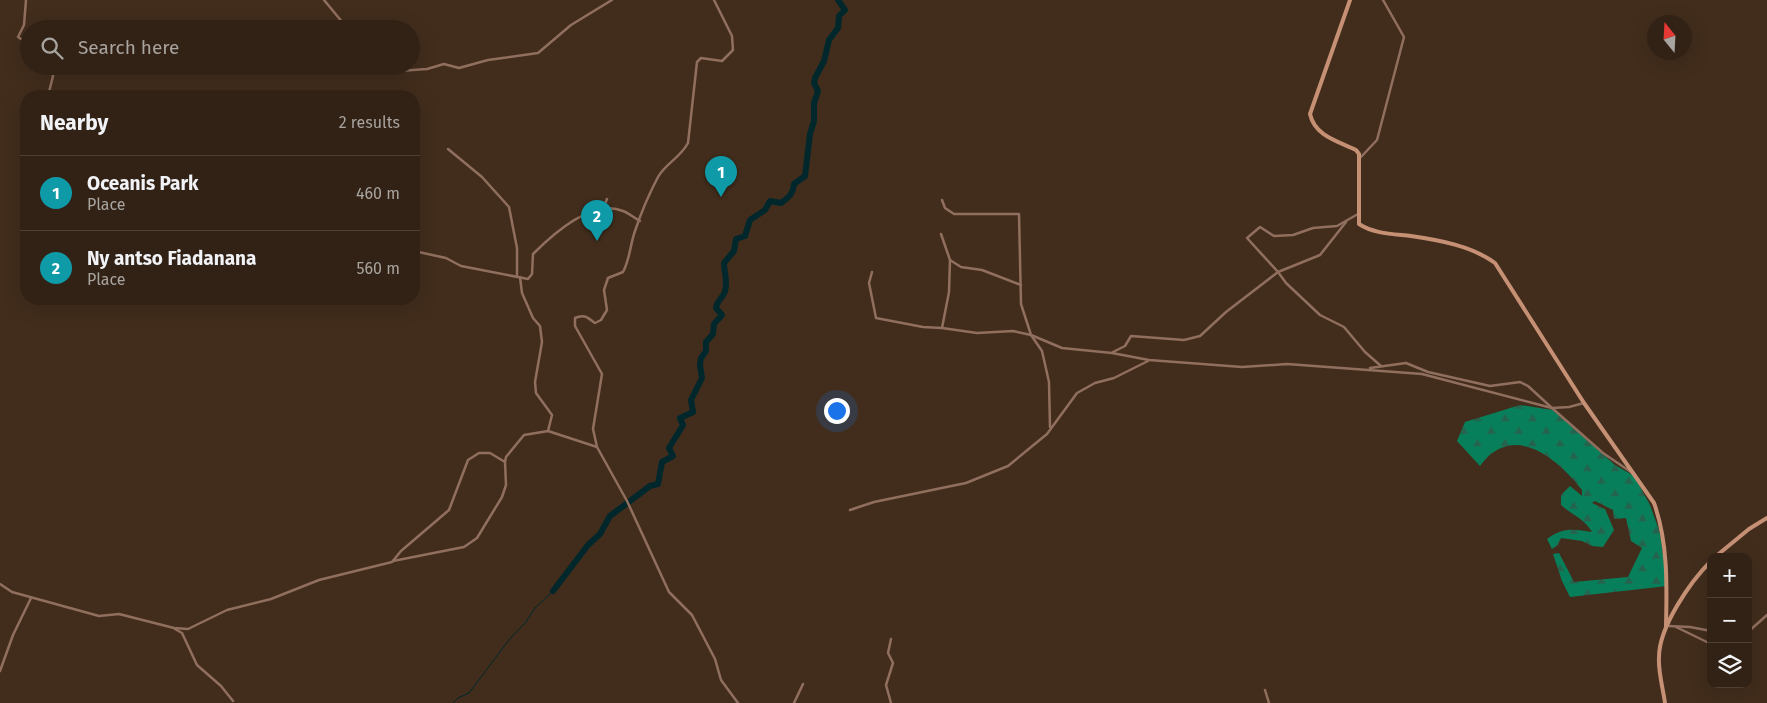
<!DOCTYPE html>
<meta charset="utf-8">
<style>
body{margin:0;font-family:"Fira Sans",sans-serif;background:#3d2f22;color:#f1f3f6}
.controls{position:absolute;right:15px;bottom:15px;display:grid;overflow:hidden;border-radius:10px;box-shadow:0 5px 20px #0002}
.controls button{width:45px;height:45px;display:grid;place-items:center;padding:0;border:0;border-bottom:1px solid #4d3f34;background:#322215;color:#f1f3f6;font:25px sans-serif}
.compass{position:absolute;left:1647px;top:15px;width:45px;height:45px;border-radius:50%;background:#322215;box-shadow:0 5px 20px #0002;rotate:342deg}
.you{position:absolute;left:836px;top:410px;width:18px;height:18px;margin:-12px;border:4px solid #fff;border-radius:50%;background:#1a73e8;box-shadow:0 0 0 8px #1a73e833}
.badge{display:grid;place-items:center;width:32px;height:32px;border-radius:50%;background:#fe8ebd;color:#fff;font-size:16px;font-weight:700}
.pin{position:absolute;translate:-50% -41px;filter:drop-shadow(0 1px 2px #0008)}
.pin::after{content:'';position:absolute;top:26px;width:18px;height:15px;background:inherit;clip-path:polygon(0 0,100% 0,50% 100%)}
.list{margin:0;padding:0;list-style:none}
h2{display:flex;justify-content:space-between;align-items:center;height:65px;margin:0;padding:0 20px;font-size:21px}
h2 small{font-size:16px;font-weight:400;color:#a8a4a0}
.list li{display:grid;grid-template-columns:32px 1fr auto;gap:15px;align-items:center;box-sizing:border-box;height:75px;padding:0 20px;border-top:1px solid #4d3f34}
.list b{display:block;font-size:19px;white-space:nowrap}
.list p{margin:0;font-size:16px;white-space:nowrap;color:#a8a4a0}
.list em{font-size:16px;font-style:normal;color:#a8a4a0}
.icon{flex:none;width:28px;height:28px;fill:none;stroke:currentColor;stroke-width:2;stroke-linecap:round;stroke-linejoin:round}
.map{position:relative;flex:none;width:1767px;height:703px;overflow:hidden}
.search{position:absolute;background:#322215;box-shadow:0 5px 20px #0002;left:20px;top:20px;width:400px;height:55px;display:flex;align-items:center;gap:12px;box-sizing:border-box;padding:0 18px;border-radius:28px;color:#a8a4a0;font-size:19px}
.panel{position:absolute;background:#322215;box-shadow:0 5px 20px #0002;left:20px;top:90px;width:400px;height:215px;border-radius:20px}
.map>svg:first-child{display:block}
.forest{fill:url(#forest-firs)}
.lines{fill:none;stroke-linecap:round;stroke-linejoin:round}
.stream{stroke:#00282c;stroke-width:1}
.river{stroke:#00282c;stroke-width:6}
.street{stroke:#916f5e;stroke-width:2.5}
.secondary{stroke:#c69075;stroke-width:4}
</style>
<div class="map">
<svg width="1767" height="703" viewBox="0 0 1767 703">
<defs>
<pattern id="forest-firs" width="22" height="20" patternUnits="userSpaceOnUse" patternTransform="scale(1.25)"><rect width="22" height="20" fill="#077f5a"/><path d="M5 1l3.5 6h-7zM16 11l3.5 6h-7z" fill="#24644e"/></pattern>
</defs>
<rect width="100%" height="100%" fill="#422d1c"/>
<!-- forest -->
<path class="forest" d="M1520 405 1553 410 1615 465 1634 476 1650 505 1660 533 1667 586 1570 597 1562 581 1553 554 1559 553 1574 582 1628 577 1642 548 1631 541 1626 518 1614 519 1613 510 1595 501 1592 503 1605 509 1614 530 1603 547 1592 546 1582 541 1561 538 1558 545 1552 549 1547 539C1563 527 1574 529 1592 532 1585 519 1572 515 1561 505V495L1570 486 1582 496V490C1557 458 1513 421 1480 466L1457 441 1465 422Z"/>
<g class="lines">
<!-- stream -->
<polyline class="stream" points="453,703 458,698 469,693 508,641 526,622 535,608 553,591"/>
<!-- river -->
<path class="river" d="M553 591 588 545 600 534 610 516 650 486 658 484 662 462 673 456 669 448 683 425 680 418 693 412 691 400 702 378 700 365 701 358 706 351V342L713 334 714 324 722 315 716 308C717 300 724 297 725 291 728 280 724 273 724 263L734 251 736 239 745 236 750 220 765 210 770 201 781 203C789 197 793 194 794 184L805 176 810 134 814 121V103L818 91 814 83 815 78 824 61 829 40 838 28 839 16 845 10 838 0"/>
<!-- street -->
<g class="street">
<polyline points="26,0 24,25 18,37 24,41 29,39"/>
<polyline points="324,0 348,29"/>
<path d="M714 0 732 36 733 50 722 61 701 58 697 62 688 143C680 158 666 163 658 177 649 194 641 213 635 231 630 245 630 259 623 272L608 278 604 290 607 310 601 320 595 323C587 317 584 314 575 318V326L602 374 593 429 597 447 627 501 669 592 692 615 715 659 721 680 738 703"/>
<polyline points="390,66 399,71 427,69 444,64 459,68 488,60 538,53 571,25 612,0"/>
<polyline points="48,96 53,76 51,66"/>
<polyline points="448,149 482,177 509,207 517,248 517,276"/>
<polyline points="1360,158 1377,140 1404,37 1383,0"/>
<polyline points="942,200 945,208 954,214 1019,214 1021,304 1031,335 1042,351 1049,382 1050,427"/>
<polyline points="603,209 607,199"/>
<polyline points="1346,222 1320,255 1278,272 1286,283 1320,315 1344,327 1365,352 1381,366"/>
<polyline points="941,234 950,260 961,267 982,270 1021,285"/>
<path d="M414 251 446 258 461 266 528 279 532 274 533 254C552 235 592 198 623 211 629 213 634 218 640 221"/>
<polyline points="872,272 869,283 876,318 923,327 942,328 949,292 950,260"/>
<polyline points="520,277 522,293 533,318 540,326 542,342 535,382 536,393 552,415 548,431"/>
<polyline points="942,328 977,333 1013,331 1031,335 1062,348 1112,353 1149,360 1242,367 1287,364 1422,374 1552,408 1603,453 1631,472"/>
<polyline points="1113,352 1125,346 1131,336 1184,340 1200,336 1226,312 1278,272 1247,238 1260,227 1274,236 1293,235 1313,228 1337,226 1358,214"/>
<polyline points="1370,368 1406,363 1428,372 1490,386 1520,382 1528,386 1552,408 1569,407 1584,403"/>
<polyline points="850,510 874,502 966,483 1008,466 1047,434 1077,393 1095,383 1114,378 1148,361"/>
<polyline points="393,561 464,547 477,538 502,497 506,485 505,462"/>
<polyline points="0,584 12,592 99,616 119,614 174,628 188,629 227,610 271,599 319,580 392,562 401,551 449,510 468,460 479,453 490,453 505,462 506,457 524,435 548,431 597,447"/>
<polyline points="1668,626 1690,627 1711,631"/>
<polyline points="1676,627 1711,644"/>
<polyline points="175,629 182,633 197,665 221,686 233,701"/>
<polyline points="1748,632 1767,615"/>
<polyline points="891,639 888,653 893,663 886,685 891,703"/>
<polyline points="0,671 13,635 31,598"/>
<polyline points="1265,690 1269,703"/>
<polyline points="794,703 803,684"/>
</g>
<!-- secondary -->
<g class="secondary">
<path d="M1350 0 1310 114C1315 136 1337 141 1356 150L1359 154V224C1374 234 1394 234 1411 236 1439 240 1472 246 1495 263L1584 403 1654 503C1668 542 1667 585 1666 626"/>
<polyline points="1715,557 1749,529 1767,518"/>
<path d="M1665 703C1663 688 1658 672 1659 657 1659 627 1690 582 1711 561"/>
</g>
</g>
</svg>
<div class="controls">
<button>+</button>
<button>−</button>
<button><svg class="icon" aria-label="layers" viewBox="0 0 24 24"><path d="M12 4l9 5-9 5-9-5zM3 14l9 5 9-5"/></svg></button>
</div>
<svg class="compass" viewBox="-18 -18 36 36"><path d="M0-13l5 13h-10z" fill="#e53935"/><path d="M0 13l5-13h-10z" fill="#a8a4a0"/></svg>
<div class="you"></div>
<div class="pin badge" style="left:721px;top:197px;background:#0f9aa8">1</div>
<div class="pin badge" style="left:597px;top:241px;background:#0f9aa8">2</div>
<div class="search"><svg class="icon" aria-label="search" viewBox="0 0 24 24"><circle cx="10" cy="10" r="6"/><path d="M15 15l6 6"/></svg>Search here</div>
<section class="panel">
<h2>Nearby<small>2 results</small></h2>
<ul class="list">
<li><span class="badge" style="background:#0f9aa8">1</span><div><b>Oceanis Park</b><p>Place</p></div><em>460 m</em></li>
<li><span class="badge" style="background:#0f9aa8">2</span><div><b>Ny antso Fiadanana</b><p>Place</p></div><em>560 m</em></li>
</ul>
</section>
</div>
